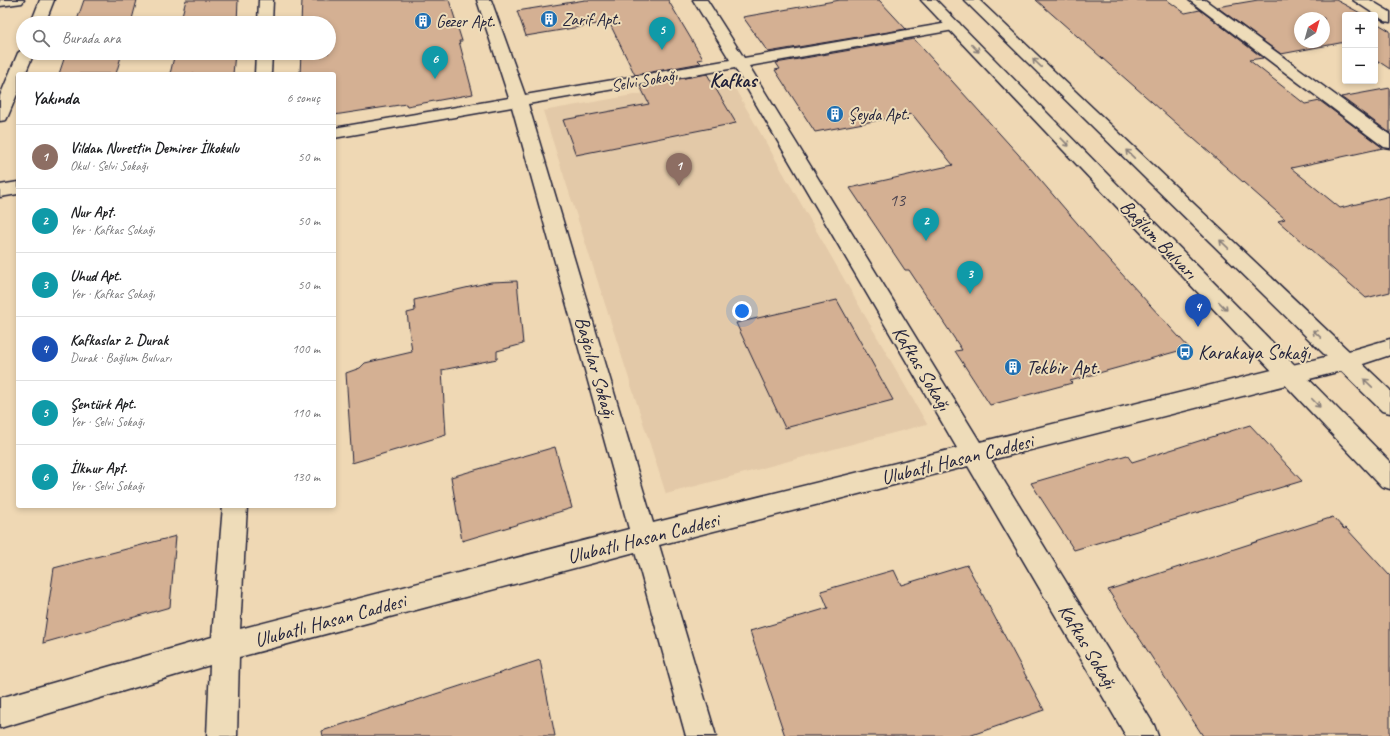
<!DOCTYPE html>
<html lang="tr">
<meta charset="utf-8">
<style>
body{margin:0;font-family:Caveat,sans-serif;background:#f2f2f2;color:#202124}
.controls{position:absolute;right:12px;top:12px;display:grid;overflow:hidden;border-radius:4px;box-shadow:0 2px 6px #0003}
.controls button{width:36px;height:36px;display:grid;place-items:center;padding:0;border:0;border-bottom:1px solid #e0e0e0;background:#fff;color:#202124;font:20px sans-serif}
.compass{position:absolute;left:1294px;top:12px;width:36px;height:36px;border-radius:50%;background:#fff;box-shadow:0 2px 6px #0003;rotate:37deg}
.you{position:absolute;left:742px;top:311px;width:14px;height:14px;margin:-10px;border:3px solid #fff;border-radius:50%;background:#1a73e8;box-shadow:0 0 0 6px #1a73e833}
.badge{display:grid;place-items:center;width:26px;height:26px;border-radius:50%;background:#db2777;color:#fff;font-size:13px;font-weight:700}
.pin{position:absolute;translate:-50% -33px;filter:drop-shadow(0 1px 2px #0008)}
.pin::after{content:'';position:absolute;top:21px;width:14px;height:12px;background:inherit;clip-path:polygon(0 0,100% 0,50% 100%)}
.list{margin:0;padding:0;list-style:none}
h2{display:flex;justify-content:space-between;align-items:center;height:52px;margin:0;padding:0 16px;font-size:17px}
h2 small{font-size:13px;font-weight:400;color:#757577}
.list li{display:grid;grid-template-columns:26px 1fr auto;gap:12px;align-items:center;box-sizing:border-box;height:64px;padding:0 16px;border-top:1px solid #e0e0e0}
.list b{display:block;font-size:15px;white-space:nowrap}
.list p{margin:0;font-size:13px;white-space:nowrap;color:#757577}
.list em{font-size:13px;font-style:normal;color:#757577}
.icon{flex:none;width:22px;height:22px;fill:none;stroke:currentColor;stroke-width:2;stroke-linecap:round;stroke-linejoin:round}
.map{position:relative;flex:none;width:1390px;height:736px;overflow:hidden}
.search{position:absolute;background:#fff;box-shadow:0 2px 6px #0003;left:16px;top:16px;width:320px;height:44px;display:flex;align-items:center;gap:10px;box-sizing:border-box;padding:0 14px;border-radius:22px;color:#757577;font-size:15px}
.panel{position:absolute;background:#fff;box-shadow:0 2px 6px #0003;left:16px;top:72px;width:320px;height:436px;border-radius:4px}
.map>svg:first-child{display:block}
.built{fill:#e3c9a8}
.building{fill:#d4b093;stroke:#22223b;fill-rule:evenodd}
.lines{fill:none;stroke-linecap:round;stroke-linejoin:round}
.street-casing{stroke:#22223b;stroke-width:3}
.secondary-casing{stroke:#22223b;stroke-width:3}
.street{fill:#eedcb9;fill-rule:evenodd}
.secondary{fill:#eedcb9;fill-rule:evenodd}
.oneway{stroke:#887f7a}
.labels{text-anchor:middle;stroke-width:4;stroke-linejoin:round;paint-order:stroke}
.far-poi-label{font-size:17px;fill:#22223b;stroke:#eedcb9;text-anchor:start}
.far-street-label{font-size:17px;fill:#22223b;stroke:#eedcb9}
.number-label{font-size:18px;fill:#4e4651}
.far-district-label{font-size:20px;font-weight:bold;fill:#22223b;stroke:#eedcb9}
.street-label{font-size:20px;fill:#22223b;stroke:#eedcb9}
.poi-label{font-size:20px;fill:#22223b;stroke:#eedcb9;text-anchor:start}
</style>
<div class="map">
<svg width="1390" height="736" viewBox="0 0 1390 736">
<rect width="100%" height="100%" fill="#efd8b4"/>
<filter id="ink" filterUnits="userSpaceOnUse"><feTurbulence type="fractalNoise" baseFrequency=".025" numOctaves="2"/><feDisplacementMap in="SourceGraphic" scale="8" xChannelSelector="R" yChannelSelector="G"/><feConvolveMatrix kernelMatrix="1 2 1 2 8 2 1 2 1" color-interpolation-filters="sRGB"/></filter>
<g filter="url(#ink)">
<!-- built -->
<polygon class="built" points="729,78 927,424 666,494 543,111"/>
<!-- building -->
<g class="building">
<polygon points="84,0 137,0 131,23 76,23"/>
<polygon points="186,0 238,0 237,23 180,23"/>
<polygon points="302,0 449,0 462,41 459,41 473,94 407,106 406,104 334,115 334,74 300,74 301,53 329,53 329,23 301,23"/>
<polygon points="585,0 668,0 703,59 698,60 701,63 635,75 609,22 526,36 517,11"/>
<polygon points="840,0 879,0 906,29 768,52 743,17"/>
<polygon points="1036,0 1167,0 1185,13 1200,10 1263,58 1249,60 1305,104 1320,101 1383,148 1291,168 1340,208 1390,196 1390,292 1366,298 1278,221 1285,219"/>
<path d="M1258 0H1336L1364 15H1345V42L1281 54 1217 7ZM1300 18H1324V42H1300Z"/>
<polygon points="1375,22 1390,31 1390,69 1375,59"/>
<polygon points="914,39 1018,154 1101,251 1189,348 1070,381 1072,383 990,405 955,351 962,350 909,270 905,270 850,188 953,165 912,114 815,132 775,70 780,69 776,63"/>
<polygon points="66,53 122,53 116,74 59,74"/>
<polygon points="175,53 235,53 233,74 170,74"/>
<polygon points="707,74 736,123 576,155 563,120 649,104 640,86"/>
<polygon points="1390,88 1390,133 1341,97"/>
<polygon points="517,281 523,344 497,351 497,359 442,370 446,435 352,463 346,373 360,368 365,363 412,352 407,313 415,311 414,300 491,282"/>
<polygon points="837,300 893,400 785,428 736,323"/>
<polygon points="1250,425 1302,481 1074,550 1031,483 1127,455 1132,462"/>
<polygon points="555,447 572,508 462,541 451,477"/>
<polygon points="1333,517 1344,529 1346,528 1390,576 1390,736 1203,736 1108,590"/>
<polygon points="176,536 170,607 43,643 54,568"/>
<polygon points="967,565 1044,710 969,736 785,736 750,631 828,608 821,591 894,570 901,585"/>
<polygon points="540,660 555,736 323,736 322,731"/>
</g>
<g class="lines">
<defs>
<g id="street">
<polygon points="0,0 24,0 22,3 0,6"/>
<polygon points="40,0 54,0 45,23 31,23"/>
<polygon points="259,0 273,0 272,23 258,23"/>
<path d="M477 0H491L525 95 730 60 693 0H707L744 58 954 22 959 23 961 26 959 29 954 30 749 66 980 442 1345 352 1390 339V355L1345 370 991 460 1154 725 1158 736H1126L968 466 659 545 716 736H686L635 552 239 657 237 736H207L210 665 0 728V698L212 637 223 506H247L240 629 629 529 512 107 334 138V128L509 98ZM735 68 957 448 653 523 528 104Z"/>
<polygon points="1189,0 1205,0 1390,135 1390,148 1384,147"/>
<polygon points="23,49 23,53 34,53 25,74 18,74 18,92 8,116 6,120 0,121 0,96 18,53"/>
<polygon points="256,53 272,53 271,74 255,74"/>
<polygon points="18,182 18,194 0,197 0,185"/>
</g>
<g id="secondary">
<polygon points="921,0 936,0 1390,462 1390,489 1381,486"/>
<polygon points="964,0 979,0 1390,390 1390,413 1382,411"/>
<polygon points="1353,0 1370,0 1390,12 1390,22 1385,21"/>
</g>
</defs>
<!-- street casing -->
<use href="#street" class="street-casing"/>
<!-- secondary casing -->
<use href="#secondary" class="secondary-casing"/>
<!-- street -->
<use href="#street" class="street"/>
<!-- secondary -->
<use href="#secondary" class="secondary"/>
</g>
<!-- one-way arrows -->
<defs><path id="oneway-shaft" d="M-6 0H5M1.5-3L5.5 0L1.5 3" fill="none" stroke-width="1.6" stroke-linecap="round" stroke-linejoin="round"/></defs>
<g class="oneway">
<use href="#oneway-shaft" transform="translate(975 48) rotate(46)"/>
<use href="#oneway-shaft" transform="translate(1037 63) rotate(-136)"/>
<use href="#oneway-shaft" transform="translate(1065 142) rotate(46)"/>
<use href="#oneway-shaft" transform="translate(1130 154) rotate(-136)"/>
<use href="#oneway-shaft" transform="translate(1224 244) rotate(-136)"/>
<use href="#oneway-shaft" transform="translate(1223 306) rotate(46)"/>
<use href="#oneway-shaft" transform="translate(1317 334) rotate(-136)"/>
<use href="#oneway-shaft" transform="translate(1368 383) rotate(-136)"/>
<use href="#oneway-shaft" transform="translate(1316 403) rotate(46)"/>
</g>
</g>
<!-- icons -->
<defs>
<symbol id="building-disc" viewBox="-11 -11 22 22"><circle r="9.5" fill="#1f6fb2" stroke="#eedcb9"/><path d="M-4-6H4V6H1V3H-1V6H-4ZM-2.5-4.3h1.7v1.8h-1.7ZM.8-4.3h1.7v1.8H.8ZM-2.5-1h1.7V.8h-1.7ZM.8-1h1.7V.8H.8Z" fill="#fff"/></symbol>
<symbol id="bus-disc" viewBox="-11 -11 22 22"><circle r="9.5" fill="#1f6fb2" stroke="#eedcb9"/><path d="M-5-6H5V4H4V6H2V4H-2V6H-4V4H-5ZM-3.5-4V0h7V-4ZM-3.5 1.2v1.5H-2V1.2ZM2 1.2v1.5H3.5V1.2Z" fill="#fff"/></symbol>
</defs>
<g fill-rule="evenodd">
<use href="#building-disc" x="539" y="9" width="20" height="20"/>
<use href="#building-disc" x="413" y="11" width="20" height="20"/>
<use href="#building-disc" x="825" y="104" width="20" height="20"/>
<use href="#bus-disc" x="1175" y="342" width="20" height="20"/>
<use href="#building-disc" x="1003" y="357" width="20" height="20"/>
</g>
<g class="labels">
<!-- far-poi labels -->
<g class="far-poi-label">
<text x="562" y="25">Zarif Apt.</text>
<text x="436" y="27">Gezer Apt.</text>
<text x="848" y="120">Şeyda Apt.</text>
</g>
<!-- far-street labels -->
<g class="far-street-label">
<text transform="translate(644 80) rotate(-10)" y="6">Selvi Sokağı</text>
</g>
<!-- number labels -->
<g class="number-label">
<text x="897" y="206">13</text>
</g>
<!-- far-district labels -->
<g class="far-district-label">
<text x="733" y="87">Kafkas</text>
</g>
<!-- street labels -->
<g class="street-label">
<text transform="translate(1159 239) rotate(46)" y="7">Bağlum Bulvarı</text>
<text transform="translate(596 367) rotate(74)" y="7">Bağcılar Sokağı</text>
<text transform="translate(922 368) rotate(59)" y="7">Kafkas Sokağı</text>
<text transform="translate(957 459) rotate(-14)" y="7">Ulubatlı Hasan Caddesi</text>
<text transform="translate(643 538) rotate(-14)" y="7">Ulubatlı Hasan Caddesi</text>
<text transform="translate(330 620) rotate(-15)" y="7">Ulubatlı Hasan Caddesi</text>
<text transform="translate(1088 646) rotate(59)" y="7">Kafkas Sokağı</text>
</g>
<!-- poi labels -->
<g class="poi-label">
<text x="1198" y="359">Karakaya Sokağı</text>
<text x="1026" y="374">Tekbir Apt.</text>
</g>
</g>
</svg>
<div class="controls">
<button>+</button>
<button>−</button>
</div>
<svg class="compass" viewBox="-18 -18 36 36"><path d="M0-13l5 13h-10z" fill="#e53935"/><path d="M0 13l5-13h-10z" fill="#757577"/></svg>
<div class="you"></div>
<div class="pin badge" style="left:679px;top:186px;background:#8d6e63">1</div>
<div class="pin badge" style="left:926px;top:241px;background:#0f9aa8">2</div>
<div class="pin badge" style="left:970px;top:294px;background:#0f9aa8">3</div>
<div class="pin badge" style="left:1198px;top:327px;background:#1a4fb4">4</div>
<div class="pin badge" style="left:662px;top:50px;background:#0f9aa8">5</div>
<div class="pin badge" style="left:435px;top:79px;background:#0f9aa8">6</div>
<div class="search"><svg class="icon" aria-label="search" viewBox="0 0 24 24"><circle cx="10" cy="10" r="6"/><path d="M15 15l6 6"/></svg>Burada ara</div>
<section class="panel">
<h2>Yakında<small>6 sonuç</small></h2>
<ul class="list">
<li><span class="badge" style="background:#8d6e63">1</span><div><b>Vildan Nurettin Demirer İlkokulu</b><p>Okul · Selvi Sokağı</p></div><em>50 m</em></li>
<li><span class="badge" style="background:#0f9aa8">2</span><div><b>Nur Apt.</b><p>Yer · Kafkas Sokağı</p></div><em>50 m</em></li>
<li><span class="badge" style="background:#0f9aa8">3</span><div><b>Uhud Apt.</b><p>Yer · Kafkas Sokağı</p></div><em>50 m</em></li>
<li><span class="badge" style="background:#1a4fb4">4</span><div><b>Kafkaslar 2. Durak</b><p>Durak · Bağlum Bulvarı</p></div><em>100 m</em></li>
<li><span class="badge" style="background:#0f9aa8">5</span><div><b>Şentürk Apt.</b><p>Yer · Selvi Sokağı</p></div><em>110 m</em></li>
<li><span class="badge" style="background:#0f9aa8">6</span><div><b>İlknur Apt.</b><p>Yer · Selvi Sokağı</p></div><em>130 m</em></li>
</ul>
</section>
</div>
